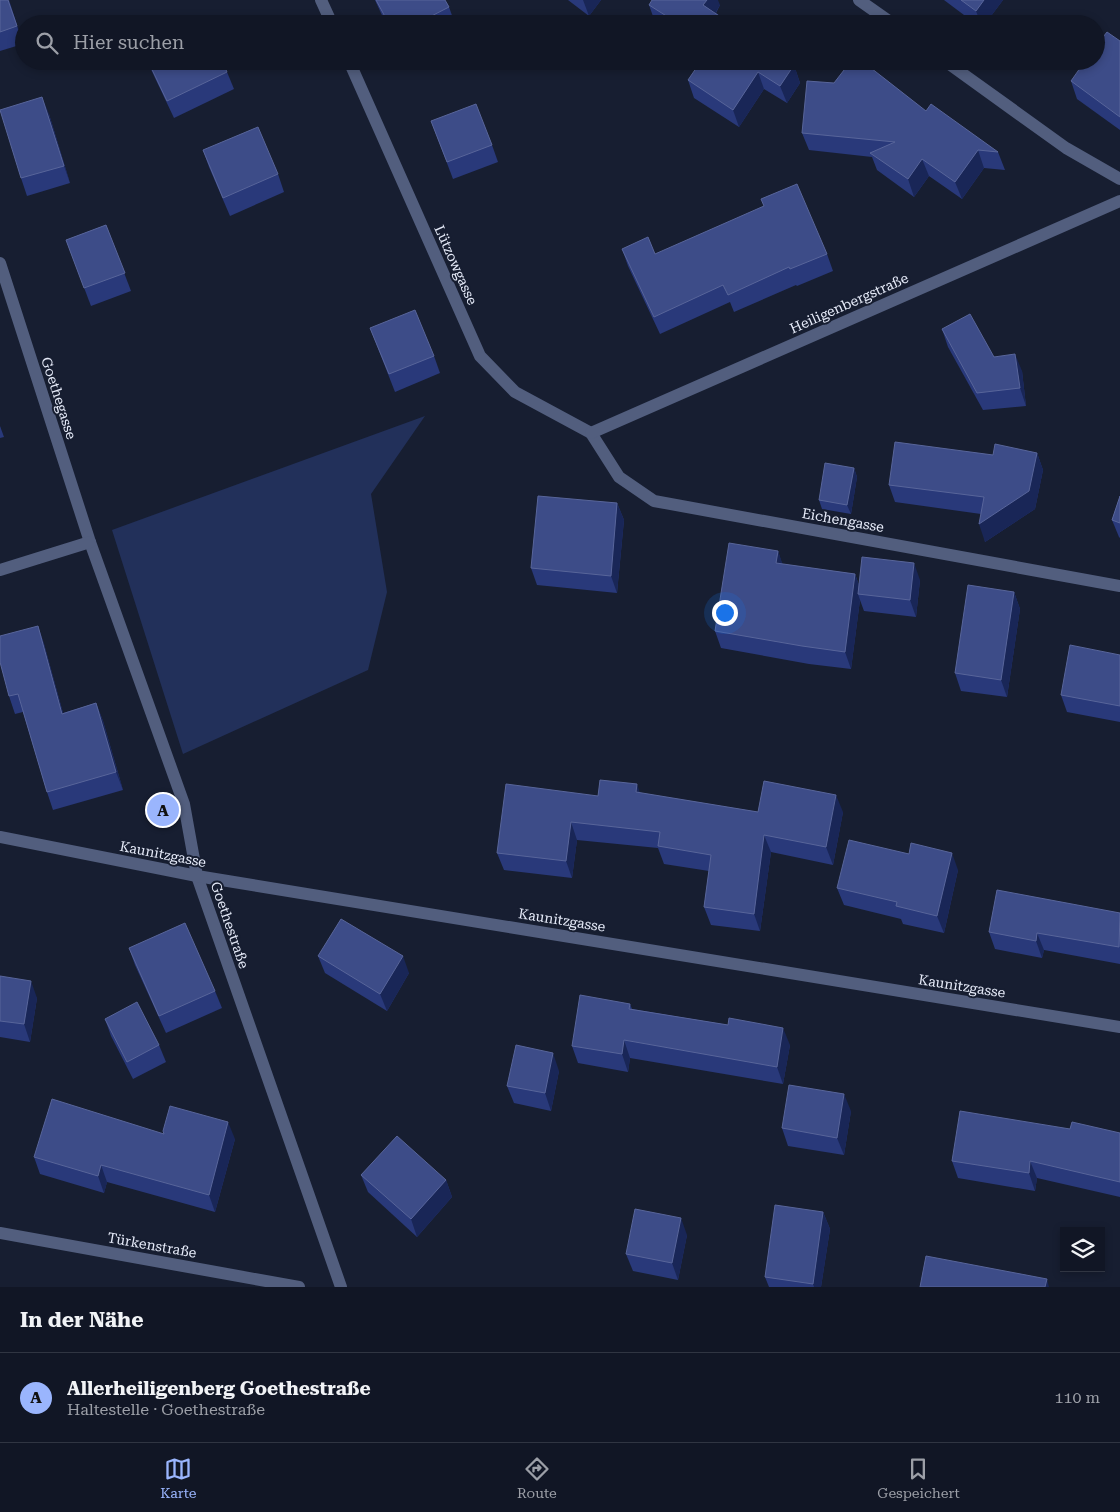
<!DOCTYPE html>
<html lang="de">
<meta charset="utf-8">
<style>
body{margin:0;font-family:"Roboto Serif",serif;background:#1a1f2d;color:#f1f3f6}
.controls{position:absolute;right:15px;bottom:15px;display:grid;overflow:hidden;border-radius:0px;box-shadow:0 2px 8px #0003}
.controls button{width:45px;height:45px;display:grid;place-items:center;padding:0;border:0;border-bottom:1px solid #303542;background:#111625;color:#f1f3f6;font:25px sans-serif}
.you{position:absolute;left:724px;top:612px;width:18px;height:18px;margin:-12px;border:4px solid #fff;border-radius:50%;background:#1a73e8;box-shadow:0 0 0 8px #1a73e833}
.badge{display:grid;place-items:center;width:32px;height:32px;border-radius:50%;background:#9ab5fd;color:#111;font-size:16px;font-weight:700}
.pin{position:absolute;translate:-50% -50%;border:2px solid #fff;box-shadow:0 1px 5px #0006}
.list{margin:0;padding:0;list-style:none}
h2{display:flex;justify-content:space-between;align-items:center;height:65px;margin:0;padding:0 20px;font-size:21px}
h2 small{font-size:16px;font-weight:400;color:#9c9fa7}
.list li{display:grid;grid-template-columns:32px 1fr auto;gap:15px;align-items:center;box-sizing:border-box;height:90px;padding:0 20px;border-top:1px solid #303542}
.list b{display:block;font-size:19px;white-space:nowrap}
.list p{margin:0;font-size:16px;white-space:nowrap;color:#9c9fa7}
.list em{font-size:16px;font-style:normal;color:#9c9fa7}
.icon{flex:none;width:28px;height:28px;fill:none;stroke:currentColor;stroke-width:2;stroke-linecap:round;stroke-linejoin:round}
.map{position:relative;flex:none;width:1120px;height:1287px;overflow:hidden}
.search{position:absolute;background:#111625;box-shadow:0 2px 8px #0003;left:15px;right:15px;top:15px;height:55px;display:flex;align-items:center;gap:12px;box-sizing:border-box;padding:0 18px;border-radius:28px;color:#9c9fa7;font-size:19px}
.sheet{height:155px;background:#111625}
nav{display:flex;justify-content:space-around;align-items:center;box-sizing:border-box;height:70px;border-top:1px solid #303542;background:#111625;font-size:14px;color:#9c9fa7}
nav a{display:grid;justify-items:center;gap:2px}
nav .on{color:#9ab5fd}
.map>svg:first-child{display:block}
.green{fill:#22305a}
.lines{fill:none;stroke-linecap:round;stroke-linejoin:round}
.street{stroke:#525e7e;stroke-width:12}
.wall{fill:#29397a}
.shaded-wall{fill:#192657}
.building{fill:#3d4c88;stroke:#58659a}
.labels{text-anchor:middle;stroke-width:4;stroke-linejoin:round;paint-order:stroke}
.street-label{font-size:14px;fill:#e5eaf8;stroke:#171e31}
</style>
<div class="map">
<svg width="1120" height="1287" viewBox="0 0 1120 1287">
<rect width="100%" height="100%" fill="#171e31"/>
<!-- green -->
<polygon class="green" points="425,416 371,494 387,592 368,670 183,754 112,530"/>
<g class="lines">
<!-- street -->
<g class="street">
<polyline points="321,0 332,24"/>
<polyline points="859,0 893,24"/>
<polyline points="349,61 480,356 515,392 591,433 619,477 654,501 1120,586"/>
<polyline points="945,61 1066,148 1120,179"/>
<polyline points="0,263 90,542 184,804 197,876 341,1287"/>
<polyline points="591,433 1120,201"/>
<polyline points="0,570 90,542"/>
<polyline points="0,837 197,876 1120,1027"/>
<polyline points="0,1233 299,1287"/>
</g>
</g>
<!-- wall -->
<g class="wall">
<polygon points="0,0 9,0 23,44 0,51"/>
<polygon points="375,0 445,0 449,7 455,24 386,24"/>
<polygon points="568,0 601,0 589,16"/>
<polygon points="944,0 1003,0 985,24 976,24"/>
<polygon points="649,5 720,5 716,13 731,24 657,24 655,22"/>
<polygon points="1120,41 1120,130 1077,99 1071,81"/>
<polygon points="147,61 222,61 227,72 234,89 174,118"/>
<polygon points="794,65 800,83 787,103 764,89 739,127 694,98 688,80"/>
<polygon points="926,111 998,152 1005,170 984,168 962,199 929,176 914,197 877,170 872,157 809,150 802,133"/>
<polygon points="49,114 70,183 27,196 21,178"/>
<polygon points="431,121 492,145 498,162 453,179"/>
<polygon points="203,150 278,174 284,192 230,216 209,167"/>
<polygon points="106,225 131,291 91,306 66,240"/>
<polygon points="622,249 655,254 827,254 833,271 797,286 796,285 734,312 730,302 660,334 628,266"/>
<polygon points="370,328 434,356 440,373 395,392"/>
<polygon points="942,329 1022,371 1026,406 983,410 948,347"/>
<polygon points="0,426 4,437 0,438"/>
<polygon points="1037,453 1043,470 1035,509 985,542 981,514 895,502 889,485 993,455"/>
<polygon points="854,468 857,477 851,514 822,509 819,500"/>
<polygon points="1120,496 1120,538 1119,537 1112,520"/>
<polygon points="617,503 624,520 617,593 537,585 531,568"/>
<polygon points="778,551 782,564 855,574 859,585 920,580 916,617 864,611 860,600 851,669 809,664 721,648 715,631"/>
<polygon points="1014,592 1020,609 1007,697 961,691 955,673"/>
<polygon points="38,626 44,644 63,713 96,703 103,721 123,790 53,810 47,792 23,712 15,714 9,696"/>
<polygon points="1120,655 1120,722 1067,712 1061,695"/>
<polygon points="640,793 758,812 843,812 833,865 771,852 760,931 711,925 704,907 709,871 664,864 658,848 577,840 572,878 504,870 497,853 598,796"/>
<polygon points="958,870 944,933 903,924 901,919 844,905 837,888"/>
<polygon points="1120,913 1120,964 1044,950 1042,958 995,949 989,932"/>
<polygon points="129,948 215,991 222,1008 166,1033 135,965"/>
<polygon points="318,956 409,973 387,1011 325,973"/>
<polygon points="0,976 37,998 30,1042 0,1037"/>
<polygon points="630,1004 632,1009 728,1025 790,1045 783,1084 630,1058 628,1072 578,1063 572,1046"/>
<polygon points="105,1019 159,1045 166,1062 133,1079 111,1036"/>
<polygon points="559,1071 551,1111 514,1103 507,1086"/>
<polygon points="851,1111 844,1155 788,1146 782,1128"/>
<polygon points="1070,1129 1120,1133 1120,1197 1037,1178 1035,1191 958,1178 952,1161"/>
<polygon points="164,1134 235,1139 215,1212 107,1182 104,1193 40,1174 34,1157"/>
<polygon points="361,1175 446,1180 452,1197 417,1237 368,1192"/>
<polygon points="823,1212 830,1229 821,1287 769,1287 765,1277"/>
<polygon points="687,1235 678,1280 633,1271 626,1254"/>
</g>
<!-- shaded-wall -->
<g class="shaded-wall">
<polygon points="8,0 9,0 23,44 17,26"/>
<polygon points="583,0 601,0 589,16"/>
<polygon points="707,0 718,0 720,5 710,22 703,5"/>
<polygon points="984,0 1003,0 985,24 981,24 976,11"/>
<polygon points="794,65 800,83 787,103 780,86"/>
<polygon points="758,72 764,89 739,127 733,110"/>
<polygon points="42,97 49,114 70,183 64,166"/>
<polygon points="978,150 984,168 962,199 955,182"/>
<polygon points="922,159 929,176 914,197 908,179"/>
<polygon points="1015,354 1022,371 1026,406 1020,388"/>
<polygon points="1037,453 1043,470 1035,509 985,542 979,524"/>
<polygon points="854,468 857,477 851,514 847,505"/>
<polygon points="617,503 624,520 617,593 611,576"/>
<polygon points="778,551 784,568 776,563"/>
<polygon points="914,563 920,580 916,617 910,600"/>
<polygon points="855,574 861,591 858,594 860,600 851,669 845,652"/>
<polygon points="1014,592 1020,609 1007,697 1001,680"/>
<polygon points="38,626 44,644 68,731 62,714"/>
<polygon points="96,703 103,721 123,790 116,772"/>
<polygon points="637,784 643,802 636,792"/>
<polygon points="836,795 843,812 833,865 826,847"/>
<polygon points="571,822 577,840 572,878 566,861"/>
<polygon points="764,835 771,852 760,931 754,914"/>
<polygon points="952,853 958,870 944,933 937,916"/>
<polygon points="1037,933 1044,950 1042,958 1036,941"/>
<polygon points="403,956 409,973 387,1011 380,994"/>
<polygon points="31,981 37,998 30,1042 24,1024"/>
<polygon points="783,1028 790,1045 783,1084 777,1067"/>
<polygon points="624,1040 630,1058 628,1072 622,1054"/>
<polygon points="553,1053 559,1071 551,1111 545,1093"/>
<polygon points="844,1094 851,1111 844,1155 837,1138"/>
<polygon points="228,1122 235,1139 215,1212 209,1195"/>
<polygon points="1030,1161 1037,1178 1035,1191 1029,1173"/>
<polygon points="101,1165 107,1182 104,1193 98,1176"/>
<polygon points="446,1180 452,1197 417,1237 411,1219"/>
<polygon points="823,1212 830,1229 821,1287 814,1287 813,1284"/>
<polygon points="681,1218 687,1235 678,1280 672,1263"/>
<polygon points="1047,1279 1049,1287 1045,1287"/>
</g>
<!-- building -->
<g class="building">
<polygon points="0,0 8,0 17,26 0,32"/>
<polygon points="376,0 445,0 449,7 416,24 389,24"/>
<polygon points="652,0 707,0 703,5 731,24 679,24 649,5"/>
<polygon points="961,0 984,0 976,11"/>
<polygon points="1107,32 1120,41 1120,117 1071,81 1085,61 1096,61 1096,46"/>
<polygon points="148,61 222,61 227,72 167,101"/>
<polygon points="701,61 788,61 794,65 780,86 758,72 733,110 688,80"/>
<polygon points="851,61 862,61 926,111 931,104 998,152 978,150 955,182 922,159 908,179 870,153 895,142 802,133 807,81 834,83"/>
<polygon points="42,97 64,166 21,178 0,110"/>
<polygon points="476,104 492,145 447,162 431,121"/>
<polygon points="258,127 278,174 223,198 203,150"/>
<polygon points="797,184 827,254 790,269 789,267 728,295 723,285 654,317 622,249 648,237 655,254 764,206 761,199"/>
<polygon points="106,225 125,273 84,288 66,240"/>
<polygon points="415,310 434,356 389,374 370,328"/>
<polygon points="970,314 994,357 1015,354 1020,388 977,393 942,329"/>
<polygon points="895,442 993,455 995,444 1037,453 1029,491 979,524 984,497 889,485"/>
<polygon points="825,463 854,468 847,505 819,500"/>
<polygon points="538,496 617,503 611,576 531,568"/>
<polygon points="1120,496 1120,523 1112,520"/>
<polygon points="729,543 778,551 776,563 855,574 845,652 802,646 715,631"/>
<polygon points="862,557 914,563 910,600 858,594"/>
<polygon points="968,585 1014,592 1001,680 955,673"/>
<polygon points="38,626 62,714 96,703 116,772 47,792 18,694 9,696 0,662 0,636"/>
<polygon points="1070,645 1120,655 1120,706 1061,695"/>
<polygon points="600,780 637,784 636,792 758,812 764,781 836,795 826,847 764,835 754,914 704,907 711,855 658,846 660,832 571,822 566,861 497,853 506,784 598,796"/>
<polygon points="849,840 909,854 911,843 952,853 937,916 896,906 897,902 837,888"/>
<polygon points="997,890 1120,913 1119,947 1037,933 1036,941 989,932"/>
<polygon points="341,919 403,956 380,994 318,956"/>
<polygon points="185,923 215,991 159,1016 129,948"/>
<polygon points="0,976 31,981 24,1024 0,1021"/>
<polygon points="580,995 630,1004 629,1009 728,1025 729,1018 783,1028 777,1067 624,1040 622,1054 572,1046"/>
<polygon points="137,1002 159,1045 127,1062 105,1019"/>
<polygon points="516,1045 553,1053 545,1093 507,1086"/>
<polygon points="789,1085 844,1094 837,1138 782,1128"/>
<polygon points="52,1099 164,1134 163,1131 170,1106 228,1122 209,1195 101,1165 98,1176 34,1157"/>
<polygon points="960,1111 1070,1129 1072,1122 1120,1133 1120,1182 1030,1161 1029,1173 952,1161"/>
<polygon points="397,1136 446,1180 411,1219 361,1175"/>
<polygon points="775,1205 823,1212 813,1284 765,1277"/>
<polygon points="635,1209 681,1218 672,1263 626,1254"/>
<polygon points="926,1256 1047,1279 1045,1287 920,1287"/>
</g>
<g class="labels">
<!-- street labels -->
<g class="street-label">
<text transform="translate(456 265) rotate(66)" y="5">Lützowgasse</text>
<text transform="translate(849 303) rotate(-24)" y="5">Heiligenbergstraße</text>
<text transform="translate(59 398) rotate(72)" y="5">Goethegasse</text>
<text transform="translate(843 520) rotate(10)" y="5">Eichengasse</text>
<text transform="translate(163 854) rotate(11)" y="5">Kaunitzgasse</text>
<text transform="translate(562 920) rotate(9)" y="5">Kaunitzgasse</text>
<text transform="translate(230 925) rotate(71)" y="5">Goethestraße</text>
<text transform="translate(962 986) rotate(9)" y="5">Kaunitzgasse</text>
<text transform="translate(152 1245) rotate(10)" y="5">Türkenstraße</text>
</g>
</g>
</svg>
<div class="controls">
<button><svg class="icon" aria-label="layers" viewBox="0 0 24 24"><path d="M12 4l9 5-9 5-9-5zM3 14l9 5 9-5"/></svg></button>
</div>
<div class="you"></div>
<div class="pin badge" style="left:163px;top:810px">A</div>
<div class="search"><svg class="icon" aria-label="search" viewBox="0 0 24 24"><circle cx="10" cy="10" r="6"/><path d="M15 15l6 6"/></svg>Hier suchen</div>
</div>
<section class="sheet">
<h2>In der Nähe<small></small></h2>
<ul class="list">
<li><span class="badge">A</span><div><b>Allerheiligenberg Goethestraße</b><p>Haltestelle · Goethestraße</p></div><em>110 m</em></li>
</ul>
</section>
<nav>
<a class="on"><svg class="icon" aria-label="map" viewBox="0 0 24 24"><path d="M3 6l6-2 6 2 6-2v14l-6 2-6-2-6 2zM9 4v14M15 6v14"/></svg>Karte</a>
<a><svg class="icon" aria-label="directions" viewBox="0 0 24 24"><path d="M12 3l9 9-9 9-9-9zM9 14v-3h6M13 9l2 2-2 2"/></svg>Route</a>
<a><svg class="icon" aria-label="saved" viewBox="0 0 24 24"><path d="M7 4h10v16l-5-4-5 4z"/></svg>Gespeichert</a>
</nav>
